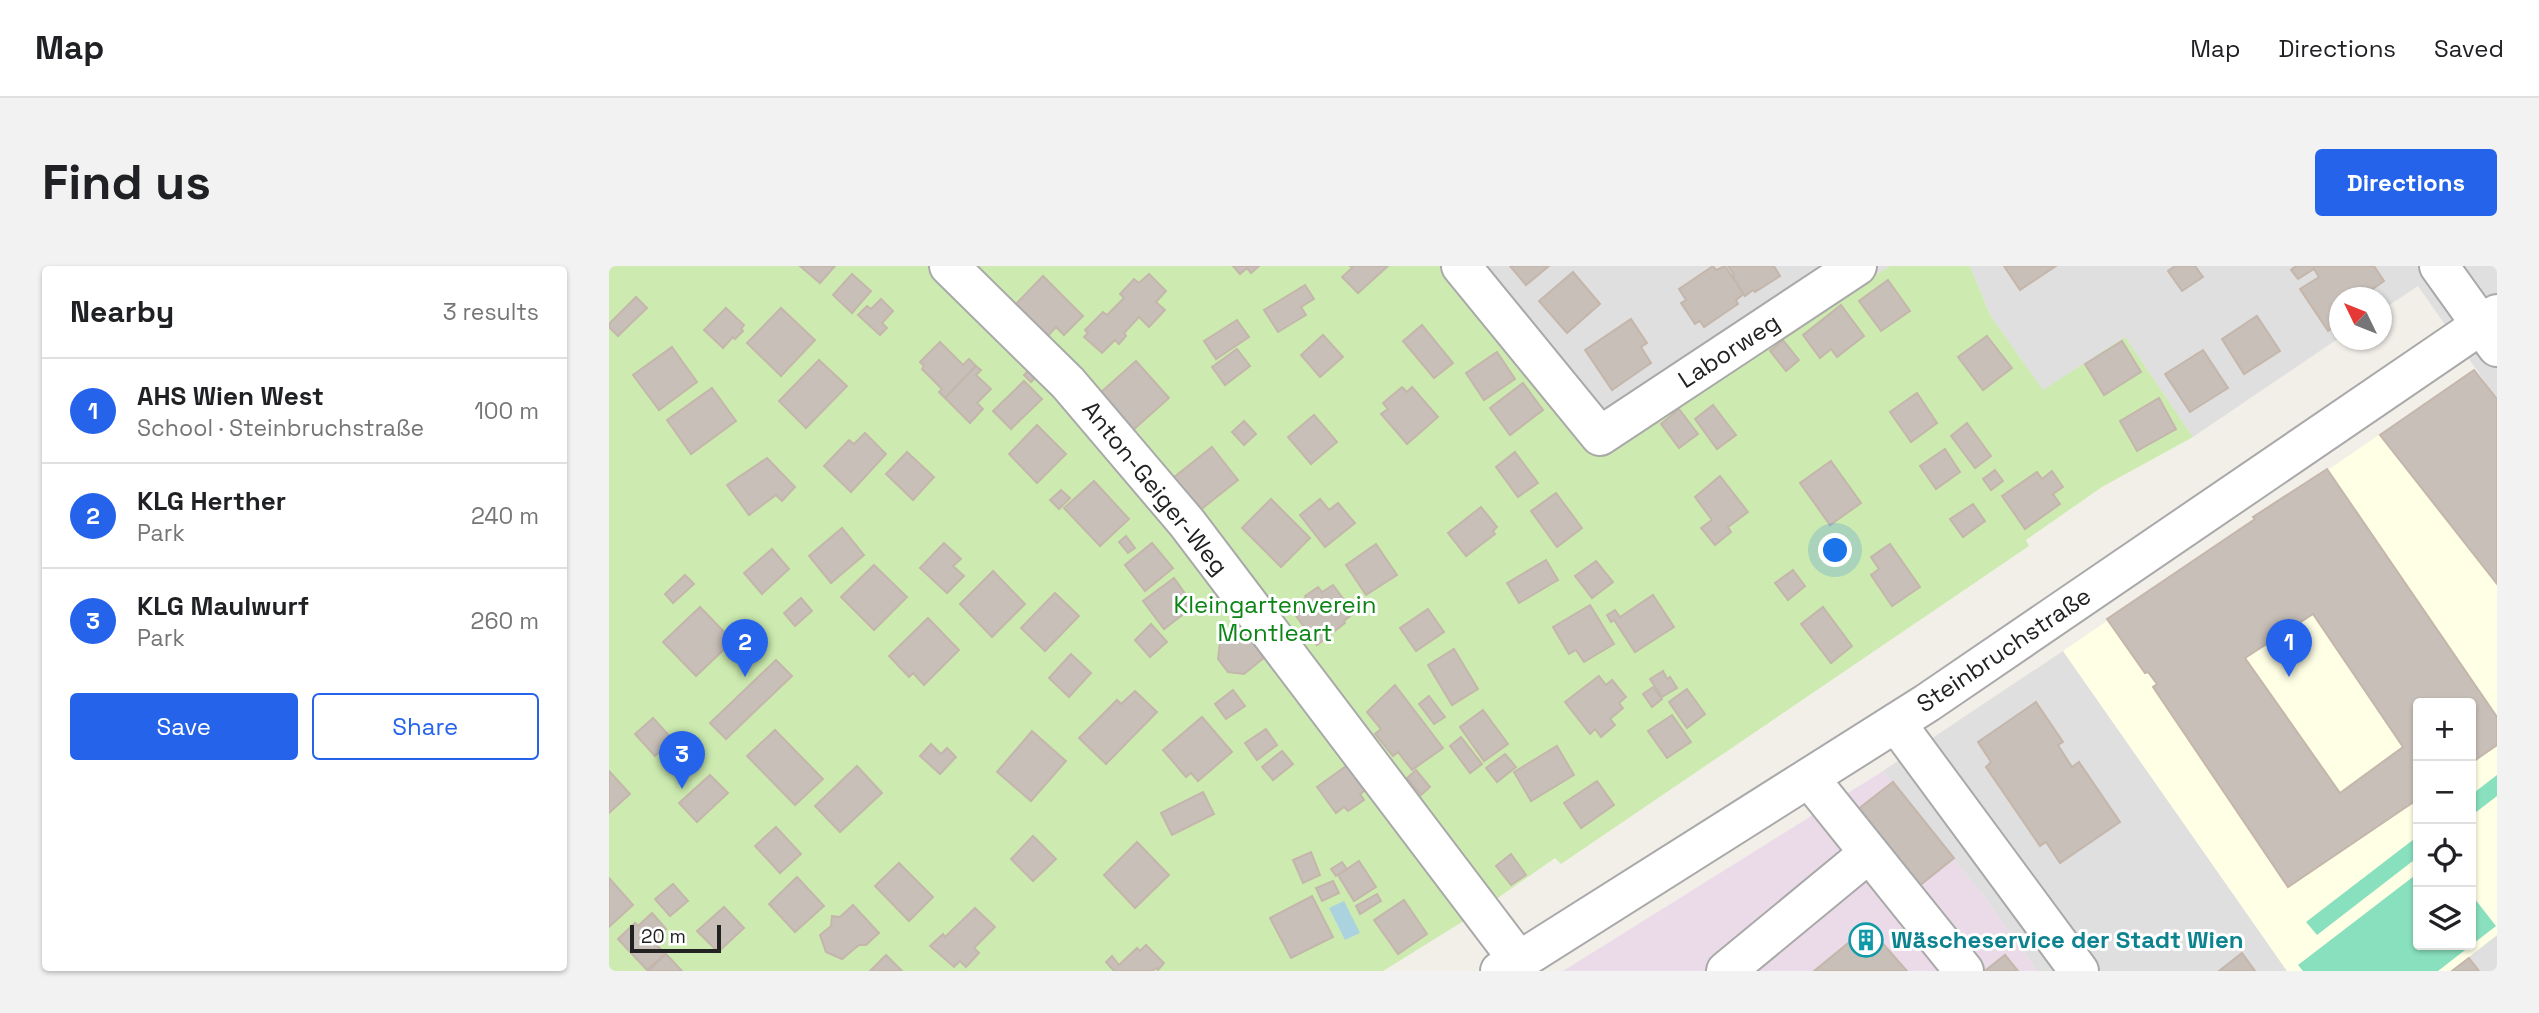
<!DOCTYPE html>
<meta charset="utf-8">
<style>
body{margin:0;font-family:"Space Grotesk",sans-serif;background:#f2f2f2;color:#202124}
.controls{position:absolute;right:21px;bottom:21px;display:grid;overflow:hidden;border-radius:7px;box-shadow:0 2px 5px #0004}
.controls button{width:63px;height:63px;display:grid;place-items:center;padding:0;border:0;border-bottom:2px solid #e0e0e0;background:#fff;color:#202124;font:35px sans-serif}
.compass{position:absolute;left:1720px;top:21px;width:63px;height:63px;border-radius:50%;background:#fff;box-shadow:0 2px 5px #0004;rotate:313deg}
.scale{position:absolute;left:21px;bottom:18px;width:91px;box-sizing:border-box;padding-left:7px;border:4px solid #222;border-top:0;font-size:19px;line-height:24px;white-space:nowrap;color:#222;-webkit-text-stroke:5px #fff;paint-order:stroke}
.you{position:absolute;left:1227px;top:285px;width:24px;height:24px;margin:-18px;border:5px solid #fff;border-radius:50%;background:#1a73e8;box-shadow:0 0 0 10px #1a73e833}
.badge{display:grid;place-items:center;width:46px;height:46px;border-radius:50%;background:#2563eb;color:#fff;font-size:23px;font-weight:700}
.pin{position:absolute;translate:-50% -58px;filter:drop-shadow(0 2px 4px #0008)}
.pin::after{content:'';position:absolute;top:37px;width:24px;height:21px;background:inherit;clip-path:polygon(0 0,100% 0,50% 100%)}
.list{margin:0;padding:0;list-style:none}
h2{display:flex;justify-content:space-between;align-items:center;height:91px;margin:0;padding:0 28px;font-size:30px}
h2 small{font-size:23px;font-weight:400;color:#757577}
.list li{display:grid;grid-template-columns:46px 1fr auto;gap:21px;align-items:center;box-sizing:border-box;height:105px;padding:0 28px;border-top:2px solid #e0e0e0}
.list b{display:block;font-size:26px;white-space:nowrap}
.list p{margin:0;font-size:23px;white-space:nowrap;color:#757577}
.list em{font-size:23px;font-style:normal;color:#757577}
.actions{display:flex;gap:14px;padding:21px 28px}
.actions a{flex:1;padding:16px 0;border:2px solid #2563eb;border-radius:7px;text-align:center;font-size:24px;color:#2563eb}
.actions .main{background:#2563eb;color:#fff}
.icon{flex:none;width:38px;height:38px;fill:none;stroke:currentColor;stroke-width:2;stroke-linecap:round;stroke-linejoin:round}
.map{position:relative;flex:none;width:1888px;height:705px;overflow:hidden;border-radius:7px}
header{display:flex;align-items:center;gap:42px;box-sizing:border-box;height:98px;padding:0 35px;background:#fff;border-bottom:2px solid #e0e0e0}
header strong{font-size:33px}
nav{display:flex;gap:38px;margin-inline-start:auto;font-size:24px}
.intro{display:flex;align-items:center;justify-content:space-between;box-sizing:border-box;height:168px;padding:0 42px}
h1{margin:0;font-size:49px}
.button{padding:18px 32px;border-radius:7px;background:#2563eb;color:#fff;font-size:24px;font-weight:700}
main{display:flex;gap:42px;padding:0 42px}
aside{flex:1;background:#fff;border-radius:7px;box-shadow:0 2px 5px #0004}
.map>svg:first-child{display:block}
.residential{fill:#e0dfdf}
.industrial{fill:#ebdbe8}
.education{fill:#ffffe5;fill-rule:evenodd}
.grass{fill:#cdebb0}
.pitch{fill:#88e0be}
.water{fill:#aad3df}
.building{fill:#c7bfb8;stroke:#c4b6ab;stroke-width:2;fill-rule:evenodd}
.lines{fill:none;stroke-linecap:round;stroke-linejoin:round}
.minor-casing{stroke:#a9a9a9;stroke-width:42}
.minor{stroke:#fff;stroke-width:38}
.labels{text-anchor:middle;stroke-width:6;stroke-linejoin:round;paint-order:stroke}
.street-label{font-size:24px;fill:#222;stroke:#fff}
.park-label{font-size:24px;fill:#0c8416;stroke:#fff}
.culture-label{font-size:24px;font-weight:bold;fill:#0d838f;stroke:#fff;text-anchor:start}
</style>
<header>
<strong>Map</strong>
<nav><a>Map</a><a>Directions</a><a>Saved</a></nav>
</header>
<div class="intro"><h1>Find us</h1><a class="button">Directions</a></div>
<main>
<aside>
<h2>Nearby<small>3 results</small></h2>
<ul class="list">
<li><span class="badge">1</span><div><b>AHS Wien West</b><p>School · Steinbruchstraße</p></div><em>100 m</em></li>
<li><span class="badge">2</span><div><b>KLG Herther</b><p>Park</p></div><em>240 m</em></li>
<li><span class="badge">3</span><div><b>KLG Maulwurf</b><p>Park</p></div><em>260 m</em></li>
</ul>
<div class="actions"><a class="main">Save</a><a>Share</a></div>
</aside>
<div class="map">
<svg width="1888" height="705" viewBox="0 0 1888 705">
<rect width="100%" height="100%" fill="#f2efe9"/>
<!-- residential -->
<g class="residential">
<polygon points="832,0 1281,0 997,184 980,180"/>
<polygon points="1361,0 1888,0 1888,133 1809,20 1773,44 1772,32 1730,32 1730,72 1584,171 1516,72 1434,125 1381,49"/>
<polygon points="1454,385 1678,705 1428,705 1376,632 1274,505"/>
<polygon points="1888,669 1888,705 1842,705"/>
</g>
<!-- industrial -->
<polygon class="industrial" points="1274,505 1376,632 1428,705 954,705"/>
<!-- education -->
<path class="education" d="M1865 104 1888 133V669L1842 705H1678L1454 385ZM1809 437H1862V679H1809Z"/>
<!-- grass -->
<polygon class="grass" points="0,0 832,0 980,180 997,184 1281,0 1361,0 1381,49 1434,124 1516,71 1584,171 1493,221 1417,274 1420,280 952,598 946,592 866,648 774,705 0,705"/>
<!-- pitch -->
<g class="pitch">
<polygon points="1888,509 1888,530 1862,550 1862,529"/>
<polygon points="1809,570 1809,591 1708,669 1697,656"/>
<polygon points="1809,607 1809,679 1862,679 1862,628 1887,660 1829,705 1694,705 1689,699"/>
</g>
<!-- water -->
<polygon class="water" points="735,635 751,667 736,674 720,642"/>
<!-- building -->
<g class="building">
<polygon points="191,0 226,0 211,17"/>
<polygon points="624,0 650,0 642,7 638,2 631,8"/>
<polygon points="741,0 779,0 749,27 733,11 743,2"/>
<polygon points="901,0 940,0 917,19"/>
<polygon points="1104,0 1107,4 1116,0 1135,28 1127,34 1129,38 1095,61 1091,55 1086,58 1072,37 1077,34 1070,23"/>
<polygon points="1119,0 1165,0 1171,10 1146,26 1144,24 1136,30 1123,10 1125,9"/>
<polygon points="1395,0 1447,0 1411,24"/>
<polygon points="1566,0 1586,0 1594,11 1573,25 1559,5"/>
<polygon points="1687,0 1765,0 1775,15 1751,32 1730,32 1730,58 1719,65 1691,23 1710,11 1705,3 1689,13 1682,4"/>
<polygon points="964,6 991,38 958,67 930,35"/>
<polygon points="243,8 262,25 243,47 224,29"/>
<polygon points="540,8 557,25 547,36 556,44 540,61 530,51 515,67 517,70 510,78 506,74 493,87 475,71 479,67 476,64 494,46 498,49 515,32 511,28 525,13 530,17"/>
<polygon points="434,10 474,50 455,69 447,61 436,73 404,41"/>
<polygon points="1279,14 1301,45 1272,65 1250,35"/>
<polygon points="696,19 705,33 692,41 697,49 669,66 655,44"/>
<polygon points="27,31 38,42 9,70 0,61 0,58"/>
<polygon points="272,33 284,45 273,57 278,62 271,69 249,49 258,40 262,43"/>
<polygon points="1232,39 1255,70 1228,91 1222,83 1211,92 1194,69"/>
<polygon points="117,42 135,59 132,63 134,65 126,73 124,71 114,82 95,64"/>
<polygon points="172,42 206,74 172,110 138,77"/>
<polygon points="1648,50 1671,85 1635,108 1613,73"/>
<polygon points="1022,53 1038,77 1032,81 1042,97 1003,124 976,84"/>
<polygon points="628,54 640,71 607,93 595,75"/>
<polygon points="813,59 844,97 825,112 794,75"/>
<polygon points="714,69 734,91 711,111 692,89"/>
<polygon points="1378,70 1403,102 1374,124 1349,91"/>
<polygon points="1174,74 1190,94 1177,105 1161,85"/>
<polygon points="1513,75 1532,106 1495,129 1476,98"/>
<polygon points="331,76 354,99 360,93 367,100 336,132 330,126 333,123 313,103 315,100 311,96"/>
<polygon points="63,81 88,116 50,144 24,109"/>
<polygon points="628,83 641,100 616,119 603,101"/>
<polygon points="1594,84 1619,122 1581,146 1556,108"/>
<polygon points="888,86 906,113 875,134 857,107"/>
<polygon points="210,94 238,120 197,162 170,135"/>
<polygon points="527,95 560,132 524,164 491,127"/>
<polygon points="425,99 432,105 422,116 415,109"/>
<polygon points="367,100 372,104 367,109 382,123 368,137 374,143 361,157 336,132"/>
<polygon points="1865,104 1888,133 1888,318 1771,169"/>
<polygon points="415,115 433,133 402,163 384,145"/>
<polygon points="914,117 934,144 901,169 881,142"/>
<polygon points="793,121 798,126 803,121 829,151 798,178 772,148 779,143 774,137"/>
<polygon points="103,122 127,155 82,188 58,154"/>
<polygon points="1308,127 1328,157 1302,176 1281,146"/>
<polygon points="1550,132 1567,163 1528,185 1511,155"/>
<polygon points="1104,139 1127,169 1108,183 1086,153"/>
<polygon points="1070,143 1089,168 1070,182 1052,158"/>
<polygon points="705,149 728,176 702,198 679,171"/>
<polygon points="635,155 647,168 635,179 623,166"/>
<polygon points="1358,157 1382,190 1366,202 1342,170"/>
<polygon points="428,159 457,188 428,217 400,188"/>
<polygon points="256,167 277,188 242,226 215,200 240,174 245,178"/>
<polygon points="603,181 629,214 590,245 564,212"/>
<polygon points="1336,183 1351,206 1327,223 1311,200"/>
<polygon points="298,186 325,211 304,234 277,208"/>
<polygon points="906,186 929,217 909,231 887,201"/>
<polygon points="158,192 186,221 173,235 167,229 140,249 118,219"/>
<polygon points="1222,195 1252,237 1221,259 1191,217"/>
<path d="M1718 203 1888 451V479L1862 497V437H1809V533L1679 621 1544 421 1548 418 1539 406 1536 407 1498 353 1646 253 1644 251ZM1704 348 1794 481 1731 527 1636 392Z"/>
<polygon points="1386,204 1394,215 1382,224 1374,213"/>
<polygon points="1443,205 1454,221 1444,228 1451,238 1416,263 1393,230 1428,206 1433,213"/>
<polygon points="1111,210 1139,246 1119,261 1122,266 1106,279 1092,262 1103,254 1086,231"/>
<polygon points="485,215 520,253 491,280 455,242"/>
<polygon points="452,224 461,232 450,243 441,234"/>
<polygon points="947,227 973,262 948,281 922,245"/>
<polygon points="662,233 701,272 672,301 633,262"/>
<polygon points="711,233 720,244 729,237 746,257 716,281 691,249"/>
<polygon points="1364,238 1376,255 1354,271 1341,253"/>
<polygon points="872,241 888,261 884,265 886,268 857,290 839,267"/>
<polygon points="233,262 255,289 222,317 200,290"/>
<polygon points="517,270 526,282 519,287 510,276"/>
<polygon points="335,277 352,293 344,300 355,310 338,327 311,302"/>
<polygon points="543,277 564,302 536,325 516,299"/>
<polygon points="767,278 788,309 757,329 737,299"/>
<polygon points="1281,278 1311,321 1283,340 1262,309 1270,303 1262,291"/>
<polygon points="163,283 180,303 153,328 135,307"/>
<polygon points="937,294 949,314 910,337 898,317"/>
<polygon points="987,295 1004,316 983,332 966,310"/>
<polygon points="265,299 298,331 265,364 232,331"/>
<polygon points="1184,304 1196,320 1179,334 1166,317"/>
<polygon points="384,305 416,338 383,371 351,338"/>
<polygon points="76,309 85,318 64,337 56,328"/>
<polygon points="565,312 585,340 555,363 534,335"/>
<polygon points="724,319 745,347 735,355 736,357 708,379 685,347 699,336 696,330 709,321 713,326"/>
<polygon points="446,327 470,350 436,385 412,362"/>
<polygon points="1044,329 1065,361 1026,386 1005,354 1002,356 998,349 1006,344 1011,351"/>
<polygon points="192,332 203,345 186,360 175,347"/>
<polygon points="981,339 1005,378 975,396 967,384 960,388 944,361"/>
<polygon points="91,341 124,375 87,410 54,376"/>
<polygon points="1214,341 1243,380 1222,397 1192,358"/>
<polygon points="819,343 835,366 807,385 791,362"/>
<polygon points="319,352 350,384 315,419 304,407 300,411 280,390"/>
<polygon points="542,358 558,376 541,391 526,374"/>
<polygon points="633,360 657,390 635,408 619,406 609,393 611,377"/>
<polygon points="845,383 869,423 843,439 819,399"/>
<polygon points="462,388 482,407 460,431 440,412"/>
<polygon points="167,394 183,410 117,473 101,457"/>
<polygon points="1054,405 1058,413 1061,411 1068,422 1053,431 1041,413"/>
<polygon points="990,410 997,419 1003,414 1017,431 1010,437 1014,442 1001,453 1006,459 992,471 986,463 981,468 956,436"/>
<polygon points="786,419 834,482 803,504 789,486 784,490 766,468 772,463 758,446"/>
<polygon points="1044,421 1053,433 1043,441 1034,428"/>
<polygon points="1078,423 1096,448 1078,462 1060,436"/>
<polygon points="624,424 636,440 617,453 606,438"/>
<polygon points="526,425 548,446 497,498 470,472 508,434 512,438"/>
<polygon points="820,430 836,451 825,458 810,438"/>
<polygon points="1427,436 1454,476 1449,479 1463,501 1470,496 1511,556 1451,597 1437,576 1431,580 1377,501 1382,496 1369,476"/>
<polygon points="874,444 899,478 875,495 851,461"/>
<polygon points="1063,449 1082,476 1058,492 1039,465"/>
<polygon points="593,451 623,486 589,515 582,507 577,511 554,484"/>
<polygon points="44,452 64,474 46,490 26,468"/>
<polygon points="657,463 668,479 648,494 636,477"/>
<polygon points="166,464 214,513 186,539 138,490"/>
<polygon points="423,465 457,495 422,535 388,506"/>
<polygon points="852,471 873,498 861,507 841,480"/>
<polygon points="322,478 332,488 338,482 347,491 331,508 311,490"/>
<polygon points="948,480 965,509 922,535 905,506"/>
<polygon points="673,485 684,498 664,514 653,501"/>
<polygon points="896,488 907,501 888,516 877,502"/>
<polygon points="740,498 758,523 751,528 755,534 739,545 735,541 727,547 708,521"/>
<polygon points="248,500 273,527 231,566 206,540"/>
<polygon points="807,504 821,521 812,529 798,512"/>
<polygon points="0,505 21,528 0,547"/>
<polygon points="101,509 119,527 88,556 70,537"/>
<polygon points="988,515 1005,539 972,562 955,537"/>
<polygon points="1284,516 1345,592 1310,620 1248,544"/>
<polygon points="594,526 605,548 563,569 552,547"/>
<polygon points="167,561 192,588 171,607 146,580"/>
<polygon points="424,570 447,593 424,615 402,593"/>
<polygon points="528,576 560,609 526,642 495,609"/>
<polygon points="702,586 711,609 694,617 684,594"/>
<polygon points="902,588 917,609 902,619 887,600"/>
<polygon points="750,595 767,621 745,635 729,609"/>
<polygon points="733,596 738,603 727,610 722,603"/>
<polygon points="290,597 324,631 300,655 266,620"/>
<polygon points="188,611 215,640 186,666 160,638"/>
<polygon points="0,612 24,639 0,661"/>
<polygon points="724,615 730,627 713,635 707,622"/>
<polygon points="64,618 79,635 61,650 46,633"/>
<polygon points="768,628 772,635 751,648 747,640"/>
<polygon points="703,630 724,671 682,692 661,652"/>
<polygon points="795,634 818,668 789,688 765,654"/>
<polygon points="244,639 270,667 257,679 250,679 233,693 217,686 211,669 222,660 223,650 231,651"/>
<polygon points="115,641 135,662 109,686 88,665"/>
<polygon points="366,642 386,661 365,682 370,687 357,701 351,695 345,701 321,680 334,668 336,671"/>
<polygon points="43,647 57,663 44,675 56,688 38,704 9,673 26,657 29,660"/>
<polygon points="1259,661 1298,705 1205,705"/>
<polygon points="537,679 555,697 549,704 547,702 543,705 505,705 497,696 503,690 510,699 528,682 531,685"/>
<polygon points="1633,687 1646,705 1610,705"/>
<polygon points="57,688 73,705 39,705"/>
<polygon points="277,689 293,705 261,705"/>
<polygon points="1396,689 1409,705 1377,705 1377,704"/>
<polygon points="1860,692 1870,705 1843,705"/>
</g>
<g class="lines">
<defs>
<g id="minor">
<polyline points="340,0 459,117 578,257 910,695"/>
<polyline points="852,0 991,170 1248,0"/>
<polyline points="1830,0 1888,81"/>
<polyline points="1287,457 1470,705"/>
<polyline points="1200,512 1355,705"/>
<polyline points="891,705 910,695 1318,437 1888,48"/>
<polyline points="1117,705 1260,587"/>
</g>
</defs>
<!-- minor casing -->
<use href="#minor" class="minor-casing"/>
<!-- minor -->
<use href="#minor" class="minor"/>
</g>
<!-- icons -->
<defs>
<symbol id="building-ring" viewBox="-11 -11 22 22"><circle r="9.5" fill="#fff" stroke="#0f9aa8" stroke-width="1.5"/><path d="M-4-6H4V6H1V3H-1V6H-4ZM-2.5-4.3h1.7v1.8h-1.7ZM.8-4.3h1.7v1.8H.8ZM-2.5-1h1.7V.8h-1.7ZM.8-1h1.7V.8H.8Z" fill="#0f9aa8"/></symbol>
</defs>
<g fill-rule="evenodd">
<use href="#building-ring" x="1238" y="655" width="38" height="38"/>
</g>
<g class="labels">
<!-- street labels -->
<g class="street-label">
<text transform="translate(1120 85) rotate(-33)" y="8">Laborweg</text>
<text transform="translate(546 222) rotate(51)" y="8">Anton-Geiger-Weg</text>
<text transform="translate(1395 384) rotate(-34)" y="8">Steinbruchstraße</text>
</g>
<!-- park labels -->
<g class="park-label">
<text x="666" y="347">Kleingartenverein<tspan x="666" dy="28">Montleart</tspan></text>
</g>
<!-- culture labels -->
<g class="culture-label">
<text x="1282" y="682">Wäscheservice der Stadt Wien</text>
</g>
</g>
</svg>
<div class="controls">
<button>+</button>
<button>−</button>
<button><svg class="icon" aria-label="locate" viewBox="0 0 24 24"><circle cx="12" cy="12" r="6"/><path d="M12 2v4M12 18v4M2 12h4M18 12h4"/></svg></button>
<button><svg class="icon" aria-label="layers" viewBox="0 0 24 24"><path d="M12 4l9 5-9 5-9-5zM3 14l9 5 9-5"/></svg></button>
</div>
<svg class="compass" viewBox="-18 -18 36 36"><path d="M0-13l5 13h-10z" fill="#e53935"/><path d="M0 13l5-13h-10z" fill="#757577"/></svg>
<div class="scale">20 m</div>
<div class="you"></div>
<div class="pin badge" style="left:1680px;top:411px">1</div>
<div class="pin badge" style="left:136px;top:411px">2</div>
<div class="pin badge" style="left:73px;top:523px">3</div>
</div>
</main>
